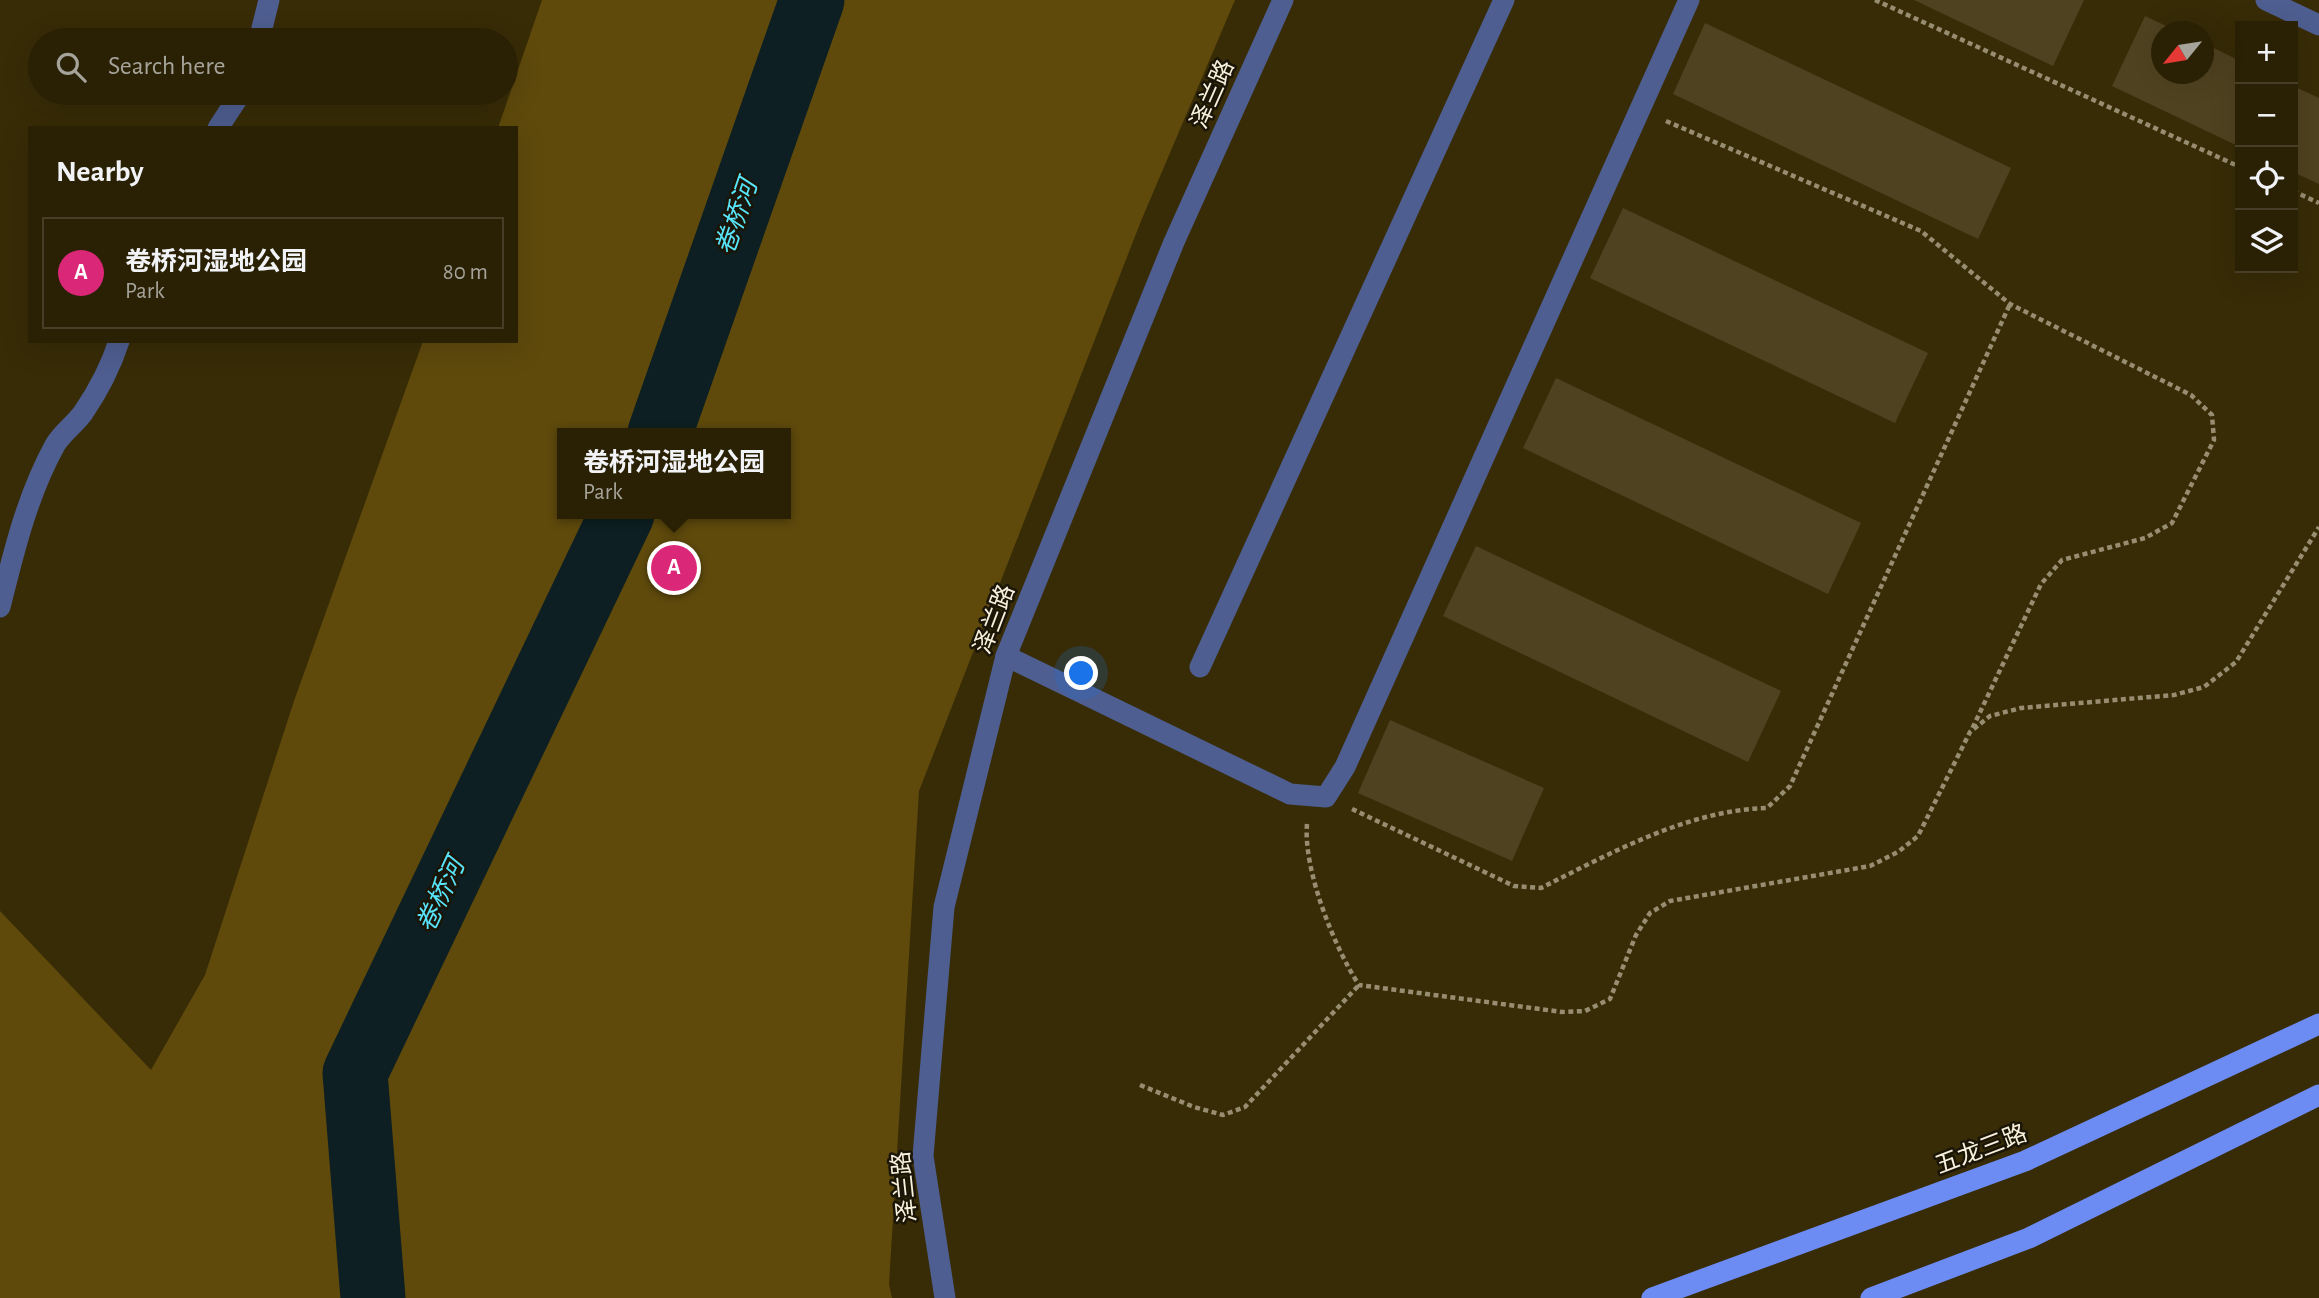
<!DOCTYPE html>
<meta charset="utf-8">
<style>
body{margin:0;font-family:"Alegreya Sans","Noto Sans SC",sans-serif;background:#362e13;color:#f1f3f6}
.controls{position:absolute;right:21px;top:21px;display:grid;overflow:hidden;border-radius:0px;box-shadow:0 7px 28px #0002}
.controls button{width:63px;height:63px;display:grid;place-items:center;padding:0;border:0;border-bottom:2px solid #463e27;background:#2a2105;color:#f1f3f6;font:35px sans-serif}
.compass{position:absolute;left:2151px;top:21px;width:63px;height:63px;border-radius:50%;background:#2a2105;box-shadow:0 7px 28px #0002;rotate:240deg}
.you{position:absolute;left:1082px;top:674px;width:24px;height:24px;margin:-18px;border:5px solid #fff;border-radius:50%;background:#1a73e8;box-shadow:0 0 0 10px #1a73e833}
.badge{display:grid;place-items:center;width:46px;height:46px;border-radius:50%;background:#db2777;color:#fff;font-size:23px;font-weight:700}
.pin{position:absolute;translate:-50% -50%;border:4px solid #fff;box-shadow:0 2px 7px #0006}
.popup{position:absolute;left:557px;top:428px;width:234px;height:91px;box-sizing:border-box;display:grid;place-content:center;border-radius:0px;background:#2a2105;filter:drop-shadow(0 2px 5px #0005);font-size:23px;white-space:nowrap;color:#a5a39a}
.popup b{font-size:26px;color:#f1f3f6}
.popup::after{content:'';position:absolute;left:50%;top:100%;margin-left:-14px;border:14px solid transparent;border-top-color:#2a2105}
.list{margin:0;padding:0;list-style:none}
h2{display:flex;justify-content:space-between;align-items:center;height:91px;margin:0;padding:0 28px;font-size:30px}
h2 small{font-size:23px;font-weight:400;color:#a5a39a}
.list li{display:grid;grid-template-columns:46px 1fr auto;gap:21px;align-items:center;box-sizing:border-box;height:112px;margin:0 14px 14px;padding:0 14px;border:2px solid #463e27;border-radius:0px}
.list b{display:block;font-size:26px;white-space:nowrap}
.list p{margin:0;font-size:23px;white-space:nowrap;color:#a5a39a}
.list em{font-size:23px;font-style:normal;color:#a5a39a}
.icon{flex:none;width:38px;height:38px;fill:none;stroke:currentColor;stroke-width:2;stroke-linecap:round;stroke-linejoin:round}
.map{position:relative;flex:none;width:2319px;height:1298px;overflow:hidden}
.search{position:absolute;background:#2a2105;box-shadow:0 7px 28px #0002;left:28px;top:28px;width:490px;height:77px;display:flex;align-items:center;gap:18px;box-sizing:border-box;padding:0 24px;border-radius:38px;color:#a5a39a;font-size:26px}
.panel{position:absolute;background:#2a2105;box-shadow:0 7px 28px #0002;left:28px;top:126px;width:490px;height:217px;border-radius:0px}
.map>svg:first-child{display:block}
.green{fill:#5f4a0c;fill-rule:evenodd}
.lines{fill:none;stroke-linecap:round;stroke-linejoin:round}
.river{stroke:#0d1f22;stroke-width:65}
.building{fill:#4f4220}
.path{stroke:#978d71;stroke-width:4.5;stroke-dasharray:5 3.5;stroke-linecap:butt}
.minor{stroke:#4e5e90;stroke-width:21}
.major{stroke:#6d8cf3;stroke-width:21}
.labels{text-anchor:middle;stroke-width:5;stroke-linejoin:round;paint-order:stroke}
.street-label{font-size:24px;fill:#f8f0dd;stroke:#1a1507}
.water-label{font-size:26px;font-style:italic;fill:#58e5fb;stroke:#1a1507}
</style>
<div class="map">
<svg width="2319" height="1298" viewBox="0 0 2319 1298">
<rect width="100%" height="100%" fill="#382c07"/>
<!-- green -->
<path class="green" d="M542 0H1235L1141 221 919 791 889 1284 892 1298H0V911L151 1070 205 975 294 701 423 341H516V128H498ZM562 433H786V514H562Z"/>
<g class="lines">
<!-- river -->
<g class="river">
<polyline points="660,433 812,0"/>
<polyline points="373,1298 355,1073 622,514"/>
</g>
</g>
<!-- building -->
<g class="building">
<polygon points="1914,0 2084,0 2053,66"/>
<polygon points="2145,16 2179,32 2162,32 2162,74 2204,74 2204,43 2240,61 2240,147 2112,86"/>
<polygon points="1705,23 2011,168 1978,239 1673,94"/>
<polygon points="2293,86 2319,98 2319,184 2293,172"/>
<polygon points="1623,208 1928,353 1895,423 1590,278"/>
<polygon points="1556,378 1861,523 1828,594 1523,448"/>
<polygon points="1476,546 1781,691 1748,762 1443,616"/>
<polygon points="1390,720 1544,788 1512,861 1358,793"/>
</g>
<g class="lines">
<!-- path -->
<g class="path">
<polyline points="1875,0 2240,167"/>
<polyline points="1666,121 1921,231 2010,304 2191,395 2212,415 2214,440 2172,523 2145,538 2062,560 2041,584 1972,729"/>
<polyline points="2293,191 2319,203"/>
<path d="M1352 809 1514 886 1541 888C1611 853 1688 810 1767 808L1790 786 2010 304"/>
<path d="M1307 824C1303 869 1334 947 1359 985L1562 1012 1585 1011 1610 999 1636 935 1650 913 1670 901 1870 866 1898 852 1918 836 1970 732 1990 716 2021 708 2174 695 2204 687 2236 662 2319 527"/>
<polyline points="1140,1085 1194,1107 1223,1115 1245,1107 1359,985"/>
</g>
<!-- minor -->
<g class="minor">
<polyline points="2266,0 2319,25"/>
<polyline points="259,40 269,0"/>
<polyline points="218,128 241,93"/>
<path d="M0 607C14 551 27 496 55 445 62 433 75 424 83 413 98 391 111 366 119 341"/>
<polyline points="1006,656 1290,794 1326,797 1345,767 1689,0"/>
<polyline points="1200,667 1504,0"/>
<polyline points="945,1298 923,1156 944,907 1006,656 1174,242 1283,0"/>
</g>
<!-- major -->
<g class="major">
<polyline points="1652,1298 2025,1161 2319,1024"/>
<polyline points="1871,1298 2029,1238 2319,1095"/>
</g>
</g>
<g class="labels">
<!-- street labels -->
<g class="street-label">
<text transform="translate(1212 94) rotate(-66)" y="8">泽兰路</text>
<text transform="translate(994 619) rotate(-69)" y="8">泽兰路</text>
<text transform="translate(1981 1149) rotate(-21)" y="8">五龙三路</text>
<text transform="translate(904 1187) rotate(-96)" y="8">泽兰路</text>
</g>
<!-- water labels -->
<g class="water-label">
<text transform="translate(736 217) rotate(-71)" y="9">卷桥河</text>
<text transform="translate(440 895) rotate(-65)" y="9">卷桥河</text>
</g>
</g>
</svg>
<div class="controls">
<button>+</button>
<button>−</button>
<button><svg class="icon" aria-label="locate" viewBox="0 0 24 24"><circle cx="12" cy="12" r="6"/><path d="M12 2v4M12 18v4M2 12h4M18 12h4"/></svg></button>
<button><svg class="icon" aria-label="layers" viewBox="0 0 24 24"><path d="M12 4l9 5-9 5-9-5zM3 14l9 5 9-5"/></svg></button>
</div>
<svg class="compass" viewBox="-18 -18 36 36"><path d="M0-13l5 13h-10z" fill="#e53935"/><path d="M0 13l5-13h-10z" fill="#a5a39a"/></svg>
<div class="you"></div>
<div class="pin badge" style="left:674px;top:568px">A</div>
<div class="popup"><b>卷桥河湿地公园</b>Park</div>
<div class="search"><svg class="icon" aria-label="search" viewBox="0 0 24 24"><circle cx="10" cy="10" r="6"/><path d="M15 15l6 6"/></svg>Search here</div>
<section class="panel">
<h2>Nearby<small></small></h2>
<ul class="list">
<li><span class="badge">A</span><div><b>卷桥河湿地公园</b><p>Park</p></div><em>80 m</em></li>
</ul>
</section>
</div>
